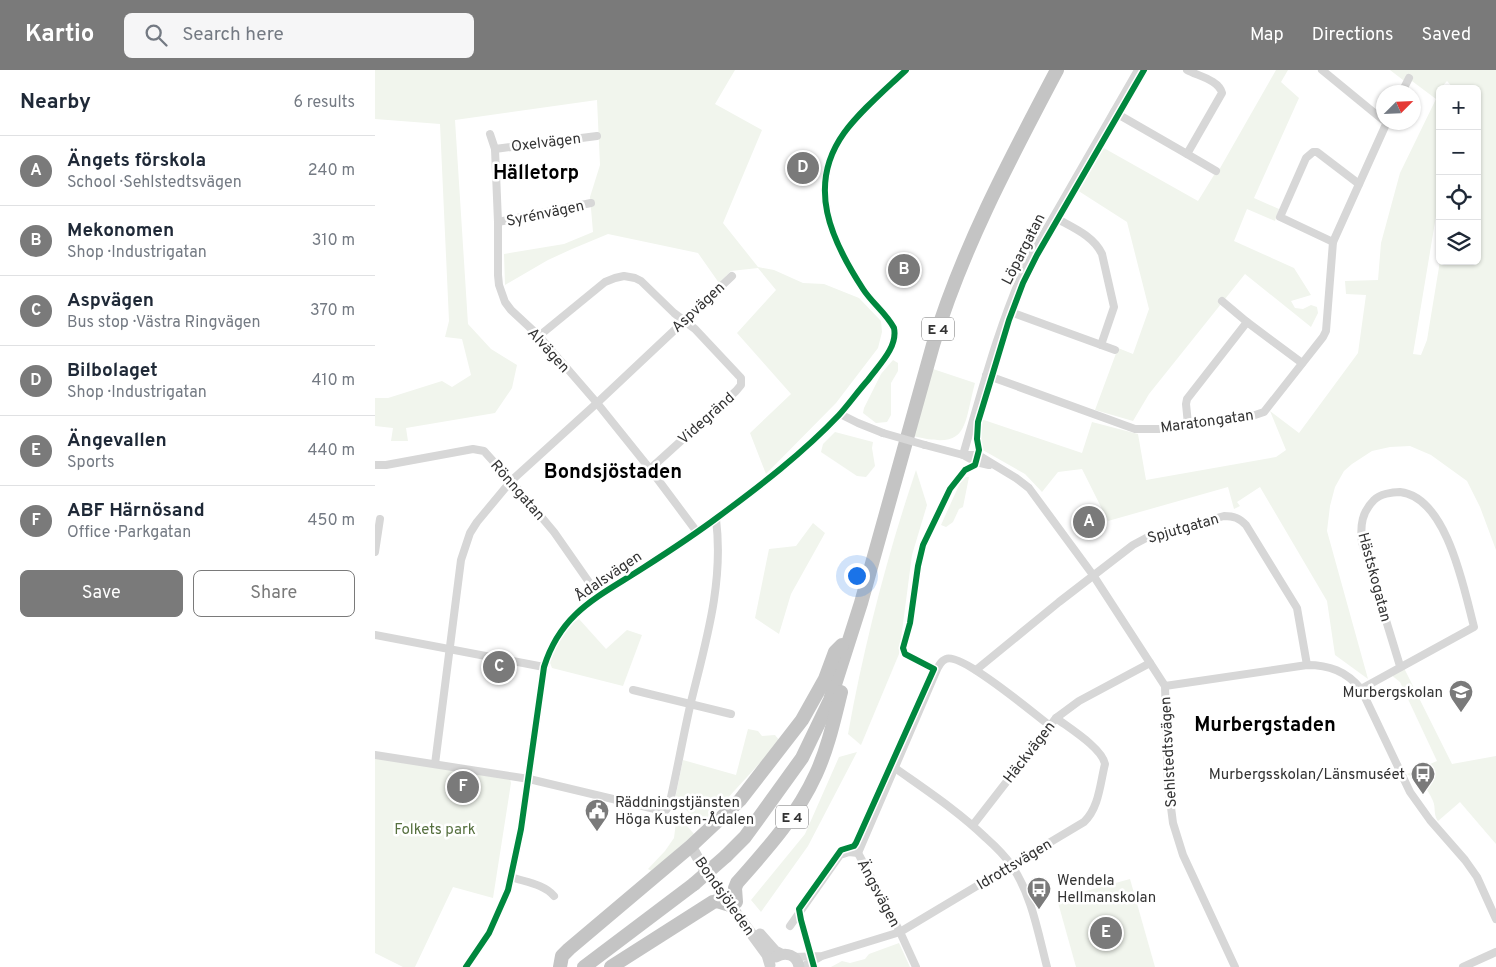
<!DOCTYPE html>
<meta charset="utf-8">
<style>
body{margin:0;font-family:Overpass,sans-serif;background:#f6f6f7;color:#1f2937}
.controls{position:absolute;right:15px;top:15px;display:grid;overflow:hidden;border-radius:8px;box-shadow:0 1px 4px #0004}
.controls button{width:45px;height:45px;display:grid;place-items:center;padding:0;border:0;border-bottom:1px solid #e0e1e3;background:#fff;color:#1f2937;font:25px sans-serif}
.compass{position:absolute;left:1001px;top:15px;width:45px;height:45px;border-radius:50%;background:#fff;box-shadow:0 1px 4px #0004;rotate:66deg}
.you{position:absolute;left:481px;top:505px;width:18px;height:18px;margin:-12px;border:4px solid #fff;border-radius:50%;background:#1a73e8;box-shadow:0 0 0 8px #1a73e833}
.badge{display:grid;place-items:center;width:32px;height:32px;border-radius:50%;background:#7a7a7a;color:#fff;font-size:16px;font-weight:700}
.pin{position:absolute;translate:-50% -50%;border:2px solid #fff;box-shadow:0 1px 5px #0006}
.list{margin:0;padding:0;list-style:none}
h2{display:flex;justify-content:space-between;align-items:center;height:65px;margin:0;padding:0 20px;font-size:21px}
h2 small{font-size:16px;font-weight:400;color:#747a83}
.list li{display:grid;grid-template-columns:32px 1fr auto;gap:15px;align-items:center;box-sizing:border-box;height:70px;padding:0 20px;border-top:1px solid #e0e1e3}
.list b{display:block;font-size:19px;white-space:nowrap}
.list p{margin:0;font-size:16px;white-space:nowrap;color:#747a83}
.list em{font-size:16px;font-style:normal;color:#747a83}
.actions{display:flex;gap:10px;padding:15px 20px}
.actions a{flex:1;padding:11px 0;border:1px solid #7a7a7a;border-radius:8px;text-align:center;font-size:18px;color:#7a7a7a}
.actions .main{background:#7a7a7a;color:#fff}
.icon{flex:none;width:28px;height:28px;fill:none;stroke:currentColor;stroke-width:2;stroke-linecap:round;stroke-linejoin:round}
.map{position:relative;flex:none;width:1121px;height:897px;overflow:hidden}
header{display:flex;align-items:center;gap:30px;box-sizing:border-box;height:70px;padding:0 25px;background:#7a7a7a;color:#fff}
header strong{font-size:24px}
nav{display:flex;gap:28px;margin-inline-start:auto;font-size:18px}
.search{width:350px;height:45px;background:#f6f6f7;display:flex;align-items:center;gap:12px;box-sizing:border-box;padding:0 18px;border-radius:8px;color:#747a83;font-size:19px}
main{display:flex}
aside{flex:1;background:#fff}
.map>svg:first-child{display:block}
.green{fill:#f1f5ed;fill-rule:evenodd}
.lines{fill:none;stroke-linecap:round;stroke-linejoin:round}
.street{stroke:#d7d7d7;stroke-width:8}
.secondary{stroke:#d0d0d0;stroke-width:11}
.highway{stroke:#c4c4c4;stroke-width:14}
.street-bridge{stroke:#d7d7d7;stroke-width:8}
.highway-bridge{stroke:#c4c4c4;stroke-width:14}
.cycleway-casing{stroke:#fff;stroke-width:9}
.cycleway{stroke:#00873e;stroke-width:6}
.labels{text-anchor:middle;stroke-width:5;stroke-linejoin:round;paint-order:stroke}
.shield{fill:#fff;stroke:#707070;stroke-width:1}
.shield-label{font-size:14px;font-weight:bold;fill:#333}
.street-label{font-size:15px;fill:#333;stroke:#fff}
.poi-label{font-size:15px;fill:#333;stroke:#fff;text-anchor:end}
.park-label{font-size:15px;fill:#56703f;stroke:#fff}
.district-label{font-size:20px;font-weight:bold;fill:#000;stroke:#fff}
</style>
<header>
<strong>Kartio</strong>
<div class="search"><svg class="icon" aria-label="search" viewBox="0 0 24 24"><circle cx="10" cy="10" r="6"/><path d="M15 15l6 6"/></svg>Search here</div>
<nav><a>Map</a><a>Directions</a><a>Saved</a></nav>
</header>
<main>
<aside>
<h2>Nearby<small>6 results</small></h2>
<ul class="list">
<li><span class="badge">A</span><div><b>Ängets förskola</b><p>School · Sehlstedtsvägen</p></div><em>240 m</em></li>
<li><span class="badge">B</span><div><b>Mekonomen</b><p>Shop · Industrigatan</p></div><em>310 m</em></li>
<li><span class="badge">C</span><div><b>Aspvägen</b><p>Bus stop · Västra Ringvägen</p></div><em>370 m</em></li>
<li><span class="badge">D</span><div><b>Bilbolaget</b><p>Shop · Industrigatan</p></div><em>410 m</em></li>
<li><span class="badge">E</span><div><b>Ängevallen</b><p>Sports</p></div><em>440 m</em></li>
<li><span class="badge">F</span><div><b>ABF Härnösand</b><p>Office · Parkgatan</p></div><em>450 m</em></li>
</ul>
<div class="actions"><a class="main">Save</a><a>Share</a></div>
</aside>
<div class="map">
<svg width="1121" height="897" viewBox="0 0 1121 897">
<rect width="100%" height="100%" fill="#fff"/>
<!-- green -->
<g class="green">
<polygon points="0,0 360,0 340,34 387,60 348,153 383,197 399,200 428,213 449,214 484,228 506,251 507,262 503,278 461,333 391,404 375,363 416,324 362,263 401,220 383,198 356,201 344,213 323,183 233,164 197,179 173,190 130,215 129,184 189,174 218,162 215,127 225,95 222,30 80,50 93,254 116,279 142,295 137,318 120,343 31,358 33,371 16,371 18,358 0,356 0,328 13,328 67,311 77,317 96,305 87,269 70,267 74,251 65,54 0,49"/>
<polygon points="901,0 913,0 906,12 924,28 879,128 904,139 900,151 872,139 859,171 919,198 936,225 916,231 920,238 928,239 936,235 942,237 943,243 936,257 870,204 774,324 758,351 720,340 743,278 758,284 774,239 752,152 702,120 727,77 823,131 839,105 844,100"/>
<path d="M1015 0H1121V480L1105 437 1092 411 1056 385 1035 376 1015 377 997 381 977 394 969 401 960 417 955 436 952 461 993 609 960 585 952 531 885 417 862 432 865 436 859 439 853 417 733 451 707 399 683 402 667 422 650 404 606 379 604 365 606 349 707 383 717 352 763 364 771 410 901 387 911 380 895 341 924 363 983 283 991 225 971 224 970 211 1003 210 1006 173 1025 103 1061 29 1037 11 1028 10ZM1072 11 1079 19H1102V191H1065L1052 270 1046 285 1038 284 1065 122V19Z"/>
<polygon points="518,290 523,293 523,301 516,313 516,345 512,352 501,353 488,343 489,338 506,304"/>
<path d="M558 299 600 313C588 358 594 380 538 366Z"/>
<polygon points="460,362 498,372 497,378 500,396 491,407 482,406 446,382 448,374"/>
<path d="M541 400 552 435 537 485 524 584 486 675 473 664C489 575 512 486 541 400Z"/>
<polygon points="591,407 594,407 588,437 584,439 578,452 571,457 566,455 585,413"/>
<polygon points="438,453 450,463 416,524 404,564 380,548 394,479 421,476"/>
<polygon points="204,549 231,579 252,560 267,565 248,616 177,598 174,590 193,556"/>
<path d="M1030 590V600L1077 694 1121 686V774L1085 732 1063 751C1058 744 1061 738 1058 731 1053 718 1044 711 1032 704L1062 691 1025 612 1015 604 1025 598Z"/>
<polygon points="373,659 383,661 387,666 400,665 405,671 339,743 326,753 320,749 300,729 308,690 361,705"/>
<polygon points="482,682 433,776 386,842 376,830 430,764 464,687"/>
<polygon points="0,688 135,709 136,713 118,828 78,817 40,897 28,897 0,883"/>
<polygon points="301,752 312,756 319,764 277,801 273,799 290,781 299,768"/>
<polygon points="755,809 780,897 701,897 682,829"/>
<polygon points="524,873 535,897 456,897 467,891 475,893 490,889 494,884"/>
</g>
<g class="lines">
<!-- street -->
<g class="street">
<polyline points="947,0 1008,50"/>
<polyline points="1027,22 1034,8"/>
<path d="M739 42 812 84 847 23C844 10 823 6 812 0"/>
<polyline points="115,64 120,79 123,152 123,205 124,215 130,232 136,240 164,266 222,333 275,399 322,462"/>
<polyline points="120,79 222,66"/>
<polyline points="812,84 841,101"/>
<path d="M679 147C696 157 718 165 727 184L739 237 726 275"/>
<polyline points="123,152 216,133"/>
<polyline points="958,172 905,147 931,88 938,82 942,82 984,114"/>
<polyline points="847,231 872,252"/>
<polyline points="633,241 740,280"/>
<polyline points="164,266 230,212 240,208 249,206 260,208 266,211 299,243 320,259 366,308 366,315 361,321 275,399"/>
<polyline points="611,305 760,359 785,359 877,346 889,342 948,267 951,261 958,172 1012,52"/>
<polyline points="465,344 483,353 508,363"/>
<polyline points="813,354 811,334 812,329 872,252 927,293"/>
<polyline points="550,375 588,385 603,385 641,408 654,418 718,505 790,616 793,714 798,753 808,785 860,897"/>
<path d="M588 385C607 320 624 254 652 193L763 0"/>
<polyline points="590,386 601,392 614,395"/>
<polyline points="0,395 11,395 98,379 109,381 136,411 179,462 223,525"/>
<polyline points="0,482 5,449"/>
<polyline points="0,565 169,597"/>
<path d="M601 600 684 532 758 475 773 467 849 446C859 446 864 448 871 455L922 538 932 595"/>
<path d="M790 616 932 595C954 595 971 601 986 619L1035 722 1055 750 1090 790 1102 807 1121 849"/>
<path d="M986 619 1099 557C1089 519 1072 427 1025 422 1017 422 1005 424 999 430 987 442 985 455 987 472L1025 596"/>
<polyline points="258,620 356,644"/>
<path d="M0 685 154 709 284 740H291L294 736C302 702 308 666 316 632 331 571 349 512 341 449"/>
<polyline points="60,694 86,490 95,463 102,452 136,411 222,333 357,206"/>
<path d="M520 698C551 720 583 741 611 768 620 776 630 786 637 796 657 826 663 863 672 897"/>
<polyline points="598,755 681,648 704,631 775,593"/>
<path d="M483 783 560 604C562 599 565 591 571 589 586 582 658 643 674 655"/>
<polyline points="483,783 525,862 541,897"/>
<path d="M136 807C150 812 169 814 179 826"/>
<polyline points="415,856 465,785 474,782 483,783"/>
<path d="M419 887 447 886 525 862 709 752C724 738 725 714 730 694 727 678 694 658 681 648"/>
<path d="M91 897 114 863 133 820 146 759 169 597C186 542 223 527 268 498 293 482 319 465 343 447 385 416 428 383 464 345 474 334 483 321 493 310 504 295 523 277 519 258 511 243 497 233 488 219 456 170 431 116 469 63 486 40 510 20 531 0"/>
<polyline points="427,897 445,887"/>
<polyline points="1088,897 1121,882"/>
</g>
<!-- secondary -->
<g class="secondary">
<polyline points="316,776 329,799 392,885 395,895"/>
<polyline points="385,864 400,881 406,884"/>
<path d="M401 887C411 881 422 885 424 897"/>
</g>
<!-- highway -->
<g class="highway">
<path d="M351 786 370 767 427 688 455 630 486 533 558 275C587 179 635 89 682 0"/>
<path d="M361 832 360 818 362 813C392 779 422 746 441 704 453 678 459 650 466 622"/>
<polyline points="185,897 187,886 194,879 316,776 365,730 427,650 450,609 460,582 467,575"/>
<polyline points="209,897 319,814"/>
<polyline points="236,897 338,832 342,831 355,835"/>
</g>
<!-- street-bridge -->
<polyline class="street-bridge" points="508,363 550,375"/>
<!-- highway-bridge -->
<polyline class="highway-bridge" points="319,814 351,786"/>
<defs>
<g id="cycleway">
<path d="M91 897 114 863 133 820 146 759 169 597C186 542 223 527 268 498 293 482 319 465 343 447 385 416 428 383 464 345 474 334 483 321 493 310 504 295 523 277 519 258 511 243 497 233 488 219 456 170 431 116 469 63 486 40 510 20 531 0"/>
<polyline points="439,897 426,850 424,839 466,780 479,776 481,773 559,599 530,584 528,578 535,553 543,496 548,475 575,419 590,400 600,395 604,380 602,369 603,352 614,316 634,250 648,213 662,185 769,0"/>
</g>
</defs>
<!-- cycleway casing -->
<use href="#cycleway" class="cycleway-casing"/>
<!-- cycleway -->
<use href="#cycleway" class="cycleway"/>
</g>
<!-- icons -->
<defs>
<symbol id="school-pin" viewBox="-11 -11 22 30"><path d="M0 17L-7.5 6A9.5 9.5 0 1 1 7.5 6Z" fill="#7a7a7a" stroke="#fff"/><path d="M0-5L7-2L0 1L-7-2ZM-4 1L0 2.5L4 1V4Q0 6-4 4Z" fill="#fff"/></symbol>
<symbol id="bus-pin" viewBox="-11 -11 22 30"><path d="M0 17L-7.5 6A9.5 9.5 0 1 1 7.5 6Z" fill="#7a7a7a" stroke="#fff"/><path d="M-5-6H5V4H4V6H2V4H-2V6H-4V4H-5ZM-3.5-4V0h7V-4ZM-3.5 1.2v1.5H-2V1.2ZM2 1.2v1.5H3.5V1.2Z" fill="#fff"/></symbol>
<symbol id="civic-pin" viewBox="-11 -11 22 30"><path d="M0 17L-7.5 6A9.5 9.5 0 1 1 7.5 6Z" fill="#7a7a7a" stroke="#fff"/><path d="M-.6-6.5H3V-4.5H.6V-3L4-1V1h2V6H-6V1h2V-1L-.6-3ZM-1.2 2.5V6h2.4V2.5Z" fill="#fff"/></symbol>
</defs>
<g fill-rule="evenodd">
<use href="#school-pin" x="1072" y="608" width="28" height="38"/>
<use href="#bus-pin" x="1034" y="690" width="28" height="38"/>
<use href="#civic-pin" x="208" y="727" width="28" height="38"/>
<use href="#bus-pin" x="650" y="805" width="28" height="38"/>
</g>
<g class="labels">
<!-- shield labels -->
<g class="shield">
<rect x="547" y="247.5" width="32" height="23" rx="4"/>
<rect x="401" y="735.5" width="32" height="23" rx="4"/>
</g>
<g class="shield-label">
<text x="563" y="264">E 4</text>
<text x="417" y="752">E 4</text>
</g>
<!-- street labels -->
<g class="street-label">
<text transform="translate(171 72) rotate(-7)" y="5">Oxelvägen</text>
<text transform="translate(170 143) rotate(-12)" y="5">Syrénvägen</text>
<text transform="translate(648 179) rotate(-63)" y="5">Löpargatan</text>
<text transform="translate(323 237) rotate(-43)" y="5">Aspvägen</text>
<text transform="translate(174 280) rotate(48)" y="5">Alvägen</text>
<text transform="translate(331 348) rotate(-42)" y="5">Videgränd</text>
<text transform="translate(832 351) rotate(-8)" y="5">Maratongatan</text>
<text transform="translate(143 420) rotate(49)" y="5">Rönngatan</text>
<text transform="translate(808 458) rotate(-16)" y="5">Spjutgatan</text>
<text transform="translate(233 506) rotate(-34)" y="5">Ådalsvägen</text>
<text transform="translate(1000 507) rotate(75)" y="5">Hästskogatan</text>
<text transform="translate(654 682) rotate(-52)" y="5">Häckvägen</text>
<text transform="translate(793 682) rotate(-93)" y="5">Sehlstedtsvägen</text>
<text transform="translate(639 794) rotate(-31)" y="5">Idrottsvägen</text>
<text transform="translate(504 823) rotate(62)" y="5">Ängsvägen</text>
<text transform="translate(350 826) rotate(55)" y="5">Bondsjöleden</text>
</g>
<!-- poi labels -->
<g class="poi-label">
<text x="1068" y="627">Murbergskolan</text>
<text x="1030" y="709">Murbergsskolan/Länsmuséet</text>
<text x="240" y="737" text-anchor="start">Räddningstjänsten<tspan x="240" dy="17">Höga Kusten-Ådalen</tspan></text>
<text x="682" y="815" text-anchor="start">Wendela<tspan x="682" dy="17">Hellmanskolan</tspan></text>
</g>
<!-- park labels -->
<g class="park-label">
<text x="60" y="764">Folkets park</text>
</g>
<!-- district labels -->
<g class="district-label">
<text x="161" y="109">Hälletorp</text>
<text x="238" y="408">Bondsjöstaden</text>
<text x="890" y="661">Murbergstaden</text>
</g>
</g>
</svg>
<div class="controls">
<button>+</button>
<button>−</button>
<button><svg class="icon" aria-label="locate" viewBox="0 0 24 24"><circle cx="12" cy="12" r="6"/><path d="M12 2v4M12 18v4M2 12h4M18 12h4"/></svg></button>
<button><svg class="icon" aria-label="layers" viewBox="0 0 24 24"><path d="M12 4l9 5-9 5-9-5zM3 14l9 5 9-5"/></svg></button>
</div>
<svg class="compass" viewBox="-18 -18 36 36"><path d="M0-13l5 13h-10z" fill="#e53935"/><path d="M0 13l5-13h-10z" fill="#747a83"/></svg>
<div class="you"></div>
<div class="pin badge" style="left:714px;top:452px">A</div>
<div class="pin badge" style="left:529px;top:200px">B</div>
<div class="pin badge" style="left:124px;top:597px">C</div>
<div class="pin badge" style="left:428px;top:98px">D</div>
<div class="pin badge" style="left:731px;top:863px">E</div>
<div class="pin badge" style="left:88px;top:717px">F</div>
</div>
</main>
